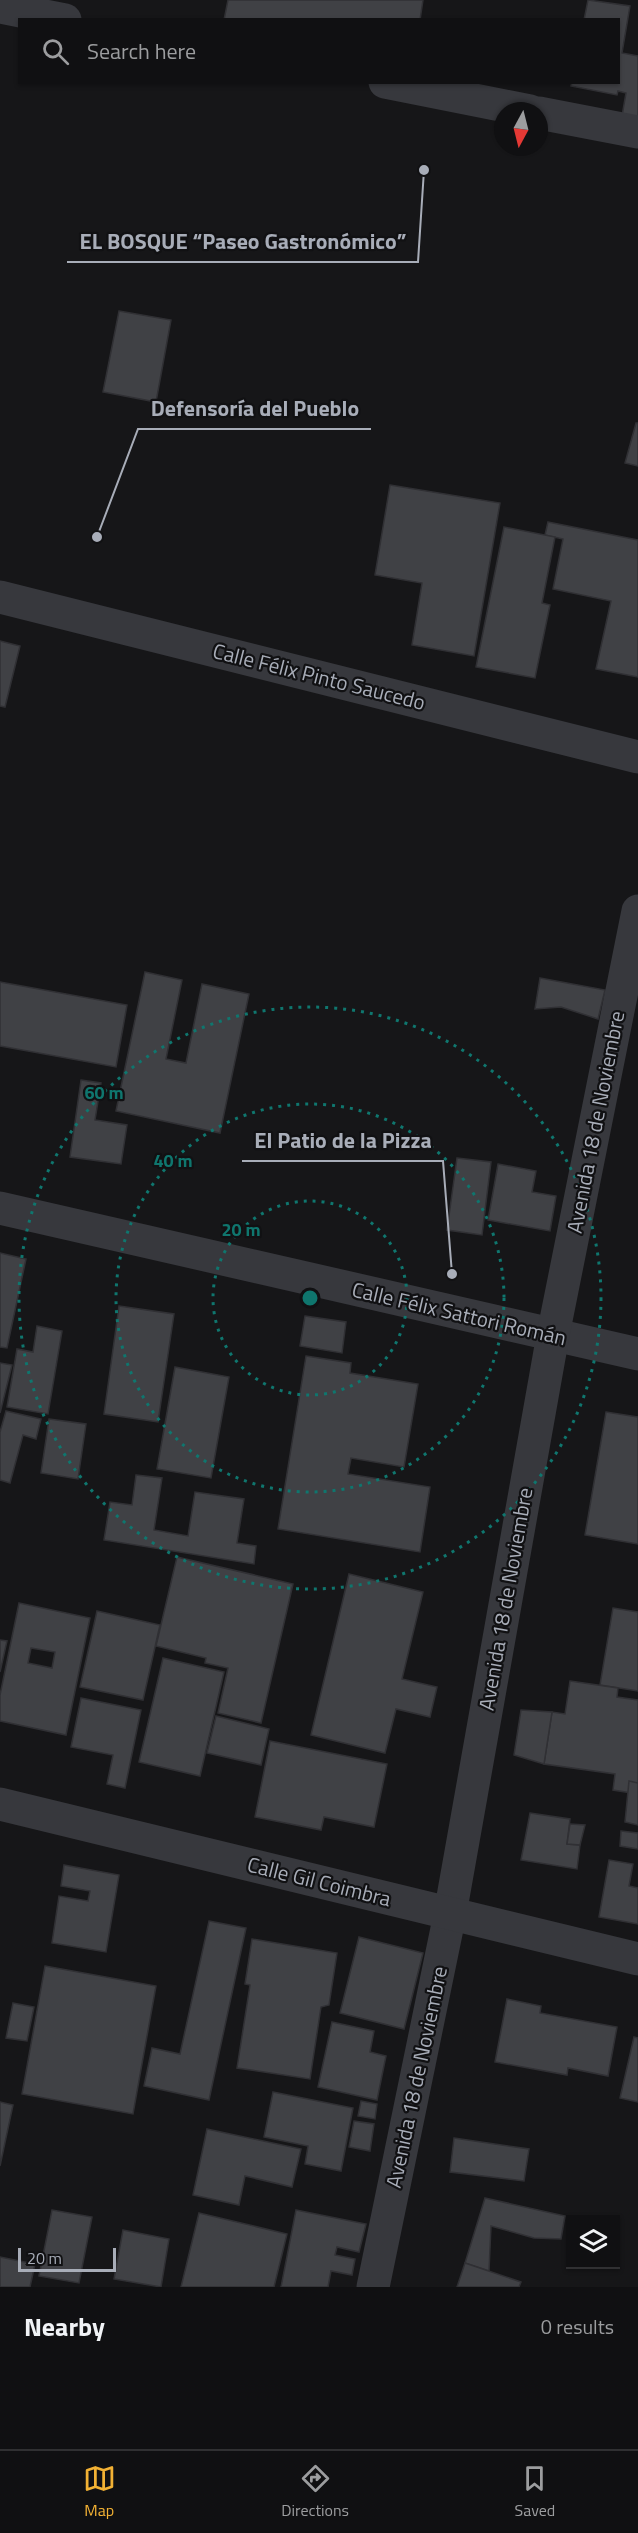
<!DOCTYPE html>
<meta charset="utf-8">
<style>
body{margin:0;font-family:"Titillium Web",sans-serif;background:#19191b;color:#f1f3f6}
.controls{position:absolute;right:18px;bottom:18px;display:grid;overflow:hidden;border-radius:0px;box-shadow:0 2px 4px #0004}
.controls button{width:54px;height:54px;display:grid;place-items:center;padding:0;border:0;border-bottom:2px solid #303032;background:#101012;color:#f1f3f6;font:30px sans-serif}
.compass{position:absolute;left:494px;top:102px;width:54px;height:54px;border-radius:50%;background:#101012;box-shadow:0 2px 4px #0004;rotate:187deg}
.scale{position:absolute;left:18px;bottom:15px;width:98px;box-sizing:border-box;padding-left:6px;border:3px solid #a8adb8;border-top:0;font-size:16px;line-height:21px;white-space:nowrap;color:#a8adb8;-webkit-text-stroke:4px #111113;paint-order:stroke}
.list{margin:0;padding:0;list-style:none}
h2{display:flex;justify-content:space-between;align-items:center;height:78px;margin:0;padding:0 24px;font-size:26px}
h2 small{font-size:20px;font-weight:400;color:#9c9d9f}
.icon{flex:none;width:33px;height:33px;fill:none;stroke:currentColor;stroke-width:2;stroke-linecap:round;stroke-linejoin:round}
.map{position:relative;flex:none;width:638px;height:2287px;overflow:hidden}
.search{position:absolute;background:#101012;box-shadow:0 2px 4px #0004;left:18px;right:18px;top:18px;height:66px;display:flex;align-items:center;gap:15px;box-sizing:border-box;padding:0 21px;border-radius:0px;color:#9c9d9f;font-size:22px}
.sheet{height:162px;background:#101012}
nav{display:flex;justify-content:space-around;align-items:center;box-sizing:border-box;height:84px;border-top:2px solid #303032;background:#101012;font-size:16px;color:#9c9d9f}
nav a{display:grid;justify-items:center;gap:3px}
nav .on{color:#f2b134}
.map>svg:first-child{display:block}
.building{fill:#404145;stroke:#303034;stroke-width:1.5;fill-rule:evenodd}
.lines{fill:none;stroke-linecap:round;stroke-linejoin:round}
.minor{stroke:#37383d;stroke-width:33}
.tertiary{stroke:#37383d;stroke-width:33}
.ring{fill:none;stroke:#0f766e;stroke-width:3;stroke-dasharray:3 6}
.labels{text-anchor:middle;stroke-width:4.5;stroke-linejoin:round;paint-order:stroke}
.street-label{font-size:21px;fill:#a8adb8;stroke:#111113}
.centre{fill:#0f766e;stroke:#111113;stroke-width:3}
.ring-label{font-size:18px;text-anchor:middle;font-weight:bold;fill:#0f766e;stroke:#111113;stroke-width:4.5;stroke-linejoin:round;paint-order:stroke}
.leader{fill:none;stroke:#a8adb8;stroke-width:2}
.callout-dot{fill:#a8adb8;stroke:#111113;stroke-width:2}
.callout-label{font-size:22px;text-anchor:middle;font-weight:bold;fill:#a8adb8;stroke:#111113;stroke-width:4.5;stroke-linejoin:round;paint-order:stroke}
</style>
<div class="map">
<svg width="638" height="2287" viewBox="0 0 638 2287">
<rect width="100%" height="100%" fill="#161618"/>
<!-- building -->
<g class="building">
<polygon points="228,0 423,0 420,20 224,20"/>
<polygon points="588,0 630,6 622,53 638,56 638,119 622,116 626,93 618,91 617,95 571,86 572,82 618,82 618,20 584,20"/>
<polygon points="119,311 171,320 156,402 103,392"/>
<polygon points="636,423 638,423 638,466 625,463"/>
<polygon points="390,485 500,503 474,656 412,645 422,583 375,575"/>
<polygon points="548,522 638,540 638,677 596,669 611,601 553,589 563,539 545,535"/>
<polygon points="504,527 555,537 542,603 550,605 535,678 476,667"/>
<polygon points="0,641 20,646 5,707 0,706"/>
<polygon points="145,972 182,980 166,1059 186,1063 202,984 249,994 220,1133 116,1111"/>
<polygon points="540,978 605,990 598,1019 561,1007 535,1009"/>
<polygon points="0,982 127,1005 116,1067 0,1046"/>
<polygon points="81,1080 101,1083 95,1120 127,1125 121,1164 70,1157"/>
<polygon points="457,1158 491,1162 482,1235 447,1230"/>
<polygon points="498,1164 536,1171 532,1192 556,1196 550,1231 488,1220"/>
<polygon points="0,1253 26,1259 7,1348 0,1347"/>
<polygon points="119,1306 174,1314 158,1422 104,1414"/>
<polygon points="305,1316 346,1322 342,1353 300,1346"/>
<polygon points="37,1326 62,1331 48,1414 7,1407 17,1349 33,1352"/>
<polygon points="306,1356 351,1363 350,1373 418,1384 404,1467 351,1458 348,1474 430,1487 420,1552 278,1529"/>
<polygon points="0,1363 12,1365 0,1413"/>
<polygon points="175,1367 229,1377 211,1478 157,1469"/>
<polygon points="6,1411 41,1419 36,1439 23,1435 10,1483 0,1480 0,1432"/>
<polygon points="606,1412 638,1417 638,1544 585,1535"/>
<polygon points="49,1419 86,1424 78,1479 41,1473"/>
<polygon points="136,1475 162,1478 154,1530 188,1536 195,1492 244,1499 237,1543 256,1546 254,1564 104,1540 110,1502 132,1505"/>
<polygon points="177,1557 293,1584 261,1723 218,1713 228,1668 205,1663 206,1658 156,1646"/>
<polygon points="349,1574 423,1592 402,1679 437,1687 430,1717 396,1709 385,1753 311,1735"/>
<path d="M19 1603 90 1618 66 1735 0 1721V1695ZM31 1648 55 1652 52 1668 28 1663Z"/>
<polygon points="613,1608 638,1612 638,1691 600,1685"/>
<polygon points="97,1611 160,1625 143,1700 80,1687"/>
<polygon points="0,1640 7,1641 0,1672"/>
<polygon points="163,1658 224,1672 200,1776 139,1762"/>
<polygon points="570,1681 618,1688 617,1697 638,1700 638,1794 613,1790 615,1774 544,1764 552,1712 565,1714"/>
<polygon points="81,1698 141,1710 125,1788 107,1784 113,1755 71,1747"/>
<polygon points="521,1710 552,1712 544,1764 514,1755"/>
<polygon points="216,1716 269,1729 261,1765 207,1753"/>
<polygon points="270,1741 387,1764 374,1827 324,1817 321,1830 255,1817"/>
<polygon points="629,1781 638,1783 638,1825 625,1822"/>
<polygon points="530,1813 570,1819 567,1844 580,1845 577,1869 521,1860"/>
<polygon points="570,1824 585,1825 580,1845 567,1844"/>
<polygon points="621,1831 638,1833 638,1849 620,1846"/>
<polygon points="609,1860 633,1864 629,1886 638,1888 638,1924 599,1917"/>
<polygon points="64,1865 119,1875 106,1952 52,1943 59,1896 88,1901 90,1891 61,1886"/>
<polygon points="209,1921 246,1928 209,2100 144,2086 152,2048 180,2054"/>
<polygon points="359,1937 423,1953 404,2029 340,2013"/>
<polygon points="252,1939 337,1953 329,2005 321,2007 310,2079 237,2068 250,1985 245,1984"/>
<polygon points="45,1966 156,1986 133,2114 22,2094"/>
<polygon points="507,1999 541,2006 540,2013 617,2027 608,2076 568,2068 567,2075 495,2062"/>
<polygon points="13,2003 34,2007 27,2041 6,2038"/>
<polygon points="332,2022 374,2031 370,2052 386,2056 377,2100 318,2087"/>
<polygon points="634,2037 638,2038 638,2102 620,2098"/>
<polygon points="273,2092 353,2108 341,2171 305,2164 308,2146 264,2137"/>
<polygon points="361,2101 377,2104 375,2119 358,2116"/>
<polygon points="0,2102 13,2105 0,2166"/>
<polygon points="354,2121 374,2124 370,2151 349,2147"/>
<polygon points="207,2129 301,2149 292,2187 245,2176 239,2205 193,2195"/>
<polygon points="454,2138 529,2149 524,2181 450,2172"/>
<polygon points="485,2198 565,2216 561,2239 534,2238 491,2226 489,2271 465,2263"/>
<polygon points="52,2210 92,2217 79,2283 39,2276"/>
<polygon points="296,2210 366,2224 359,2252 337,2247 335,2255 355,2259 352,2275 331,2271 328,2287 281,2287"/>
<polygon points="199,2213 287,2234 274,2287 181,2287"/>
<polygon points="123,2230 169,2239 161,2287 114,2279"/>
<polygon points="0,2257 35,2264 30,2287 0,2287"/>
<polygon points="465,2263 521,2282 519,2287 457,2287"/>
</g>
<g class="lines">
<!-- minor -->
<g class="minor">
<polyline points="0,7 65,20"/>
<polyline points="385,82 530,111"/>
<polyline points="539,113 638,132"/>
<polyline points="0,597 638,757"/>
<polyline points="0,1208 638,1354"/>
<polyline points="373,2287 450,1914 553,1335 638,911"/>
</g>
<!-- tertiary -->
<polyline class="tertiary" points="0,1804 638,1959"/>
</g>
<!-- distance rings -->
<g class="ring">
<circle cx="310" cy="1298" r="97"/>
<circle cx="310" cy="1298" r="194"/>
<circle cx="310" cy="1298" r="291"/>
</g>
<g class="labels">
<!-- street labels -->
<g class="street-label">
<text transform="translate(319 677) rotate(14)" y="7">Calle Félix Pinto Saucedo</text>
<text transform="translate(596 1122) rotate(-79)" y="7">Avenida 18 de Noviembre</text>
<text transform="translate(459 1314) rotate(13)" y="7">Calle Félix Sattori Román</text>
<text transform="translate(506 1599) rotate(-80)" y="7">Avenida 18 de Noviembre</text>
<text transform="translate(319 1882) rotate(14)" y="7">Calle Gil Coimbra</text>
<text transform="translate(417 2077) rotate(-78)" y="7">Avenida 18 de Noviembre</text>
</g>
</g>
<circle cx="310" cy="1298" r="9" class="centre"/>
<g class="ring-label">
<text x="104" y="1099">60 m</text>
<text x="173" y="1167">40 m</text>
<text x="241" y="1236">20 m</text>
</g>
<!-- callouts -->
<path class="leader" d="M424 170L418 262H67M97 537L138 429H371M452 1274L443 1161H242"/>
<g class="callout-dot">
<circle cx="424" cy="170" r="6"/>
<circle cx="97" cy="537" r="6"/>
<circle cx="452" cy="1274" r="6"/>
</g>
<g class="callout-label">
<text x="243" y="249">EL BOSQUE “Paseo Gastronómico”</text>
<text x="255" y="416">Defensoría del Pueblo</text>
<text x="343" y="1148">El Patio de la Pizza</text>
</g>
</svg>
<div class="controls">
<button><svg class="icon" aria-label="layers" viewBox="0 0 24 24"><path d="M12 4l9 5-9 5-9-5zM3 14l9 5 9-5"/></svg></button>
</div>
<svg class="compass" viewBox="-18 -18 36 36"><path d="M0-13l5 13h-10z" fill="#e53935"/><path d="M0 13l5-13h-10z" fill="#9c9d9f"/></svg>
<div class="scale">20 m</div>
<div class="search"><svg class="icon" aria-label="search" viewBox="0 0 24 24"><circle cx="10" cy="10" r="6"/><path d="M15 15l6 6"/></svg>Search here</div>
</div>
<section class="sheet">
<h2>Nearby<small>0 results</small></h2>
<ul class="list">
</ul>
</section>
<nav>
<a class="on"><svg class="icon" aria-label="map" viewBox="0 0 24 24"><path d="M3 6l6-2 6 2 6-2v14l-6 2-6-2-6 2zM9 4v14M15 6v14"/></svg>Map</a>
<a><svg class="icon" aria-label="directions" viewBox="0 0 24 24"><path d="M12 3l9 9-9 9-9-9zM9 14v-3h6M13 9l2 2-2 2"/></svg>Directions</a>
<a><svg class="icon" aria-label="saved" viewBox="0 0 24 24"><path d="M7 4h10v16l-5-4-5 4z"/></svg>Saved</a>
</nav>
